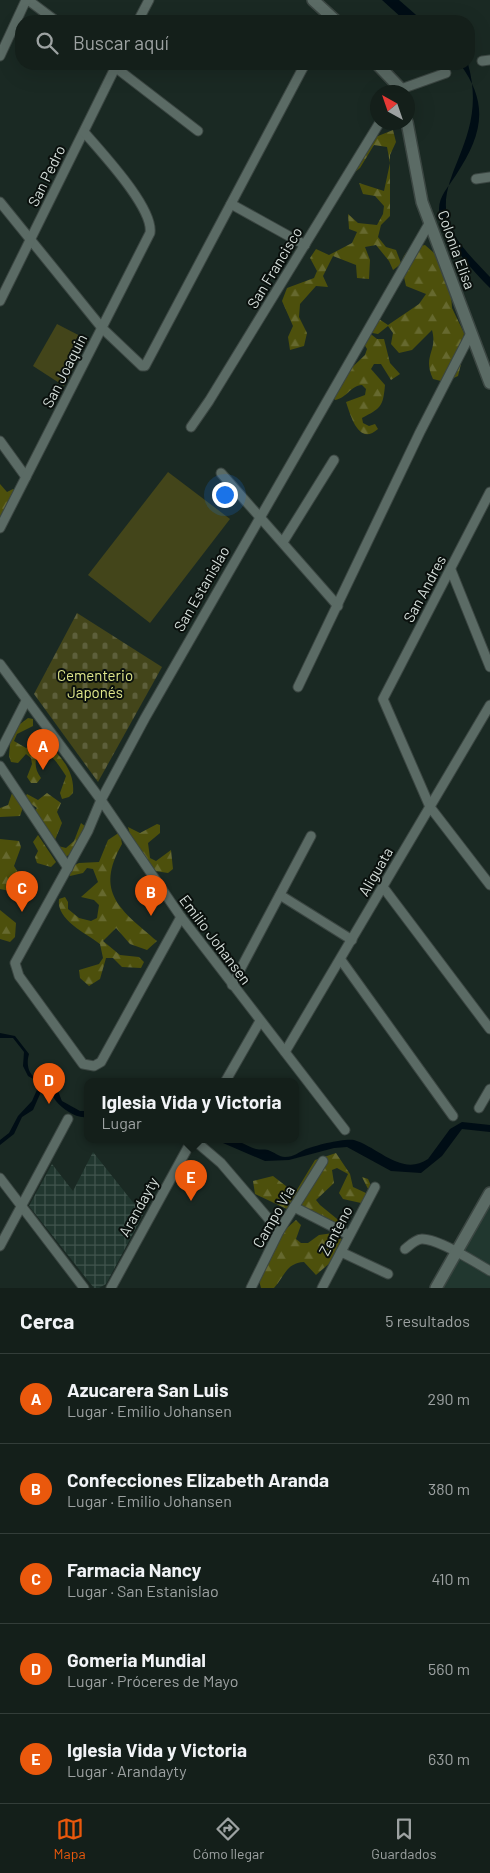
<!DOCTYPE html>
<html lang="es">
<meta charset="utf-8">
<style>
body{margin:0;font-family:Barlow,sans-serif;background:#1d2723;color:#f1f3f6}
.compass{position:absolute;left:370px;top:85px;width:45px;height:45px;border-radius:50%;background:#141f1a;box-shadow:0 5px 20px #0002;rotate:320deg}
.you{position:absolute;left:224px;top:494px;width:18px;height:18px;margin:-12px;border:4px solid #fff;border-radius:50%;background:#1a73e8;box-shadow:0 0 0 8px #1a73e833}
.badge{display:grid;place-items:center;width:32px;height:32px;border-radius:50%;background:#ea580c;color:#fff;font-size:16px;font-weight:700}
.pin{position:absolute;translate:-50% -41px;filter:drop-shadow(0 1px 2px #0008)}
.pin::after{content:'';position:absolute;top:26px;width:18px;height:15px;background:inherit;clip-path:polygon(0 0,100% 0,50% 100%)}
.popup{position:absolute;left:84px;top:1078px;width:215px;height:65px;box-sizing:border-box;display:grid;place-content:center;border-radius:10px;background:#141f1a;filter:drop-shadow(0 1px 4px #0005);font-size:16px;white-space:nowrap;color:#9da2a2}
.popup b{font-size:19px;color:#f1f3f6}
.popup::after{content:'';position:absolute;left:50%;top:100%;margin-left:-10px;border:10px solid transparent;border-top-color:#141f1a}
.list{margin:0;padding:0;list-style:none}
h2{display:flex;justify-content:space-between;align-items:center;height:65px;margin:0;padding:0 20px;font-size:21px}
h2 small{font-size:16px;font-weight:400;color:#9da2a2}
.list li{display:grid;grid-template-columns:32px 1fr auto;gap:15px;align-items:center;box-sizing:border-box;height:90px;padding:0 20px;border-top:1px solid #333d39}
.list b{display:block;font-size:19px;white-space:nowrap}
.list p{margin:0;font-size:16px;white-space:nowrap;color:#9da2a2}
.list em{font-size:16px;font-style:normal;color:#9da2a2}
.icon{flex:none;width:28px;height:28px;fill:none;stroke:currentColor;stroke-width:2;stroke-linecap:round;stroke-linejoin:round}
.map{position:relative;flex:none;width:490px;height:1288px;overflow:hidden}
.search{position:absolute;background:#141f1a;box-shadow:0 5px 20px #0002;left:15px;right:15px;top:15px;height:55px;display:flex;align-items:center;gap:12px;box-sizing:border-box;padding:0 18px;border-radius:20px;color:#9da2a2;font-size:19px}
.sheet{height:515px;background:#141f1a}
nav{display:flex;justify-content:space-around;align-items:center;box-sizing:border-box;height:70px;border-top:1px solid #333d39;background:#141f1a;font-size:14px;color:#9da2a2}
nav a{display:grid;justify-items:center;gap:2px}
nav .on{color:#ea580c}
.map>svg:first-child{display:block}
.built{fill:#21372f}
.industrial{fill:url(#industrial-grid)}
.green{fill:#43451a}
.forest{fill:url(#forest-firs)}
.cemetery{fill:url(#cemetery-stones)}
.water{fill:#000d15}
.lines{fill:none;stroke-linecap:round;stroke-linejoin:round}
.minor-casing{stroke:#3b4642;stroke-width:11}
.tertiary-casing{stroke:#3b4642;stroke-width:14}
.minor{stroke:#5b6b65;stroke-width:9}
.tertiary{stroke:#5b6b65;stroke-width:11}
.labels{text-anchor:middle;stroke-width:4;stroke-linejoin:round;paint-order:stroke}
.street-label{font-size:15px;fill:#d5deda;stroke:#0a100d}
.park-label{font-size:15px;fill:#e0e78b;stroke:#0a100d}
</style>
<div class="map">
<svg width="490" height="1288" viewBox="0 0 490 1288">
<defs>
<pattern id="industrial-grid" width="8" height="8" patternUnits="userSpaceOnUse" patternTransform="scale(1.25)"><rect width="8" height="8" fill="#21372f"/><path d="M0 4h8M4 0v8" fill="none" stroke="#40544d"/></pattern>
<pattern id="forest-firs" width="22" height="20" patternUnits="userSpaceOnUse" patternTransform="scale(1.25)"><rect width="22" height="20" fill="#4d500c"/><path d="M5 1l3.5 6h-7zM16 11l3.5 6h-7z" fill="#66692f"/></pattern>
<pattern id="cemetery-stones" width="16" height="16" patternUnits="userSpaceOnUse" patternTransform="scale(1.25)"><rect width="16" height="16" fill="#43451a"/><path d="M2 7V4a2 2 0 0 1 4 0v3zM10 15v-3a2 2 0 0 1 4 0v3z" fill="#5d5f3b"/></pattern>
</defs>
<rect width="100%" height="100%" fill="#1a2923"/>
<!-- built -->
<polygon class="built" points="490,1201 490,1288 441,1288"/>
<!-- industrial -->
<polygon class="industrial" points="93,1152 143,1215 106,1284 99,1288 94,1288 29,1206 52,1164 73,1191"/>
<!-- green -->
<g class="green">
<polygon points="57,324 88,340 64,386 33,366"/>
<polygon points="168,472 230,519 150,623 88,575"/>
</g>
<!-- forest -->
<g class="forest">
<path d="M393 130 396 142 390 155V216L381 225 378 237 386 247 396 250 401 263C405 250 412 247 425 245L449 266 452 308 464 333 461 364 458 376 445 382 433 379C422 355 438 352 432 330L412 350 399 353 391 344 393 333 388 326 378 334 367 332 368 324 379 319 388 325 419 304 426 294 406 286 401 264 393 270 389 261 376 245 365 247 370 260 369 279 357 278 356 265 333 256 323 276 328 287 316 286 300 304 299 317 307 333 304 346 290 350 288 337 293 326 282 301 287 288 314 278 317 271 310 258 316 249 329 255 352 243 357 232 349 229 348 214 358 223 377 225 383 214 384 206 375 196 363 194 359 183 384 191 390 163 387 147 374 145 360 168 350 176 368 140Z"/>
<path d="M372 335 377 339H384L390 363 400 374 391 380 381 364H374L371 369 385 385C383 407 381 408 362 418L363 423 369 426 375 424 378 429C359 446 351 417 346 402L365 395 366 389 362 385C350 386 347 398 335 400L333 397 340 379 365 355 367 349 364 344 365 336Z"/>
<polygon points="0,484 7,492 13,489 18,492 0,525"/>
<path d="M28 718 33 719V726L17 734 14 741 26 748 44 742C60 754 75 771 73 793L69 797 62 799 60 793 66 776C59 766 52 751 38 754 34 762 35 770 41 778L37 783H31L27 777 32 764 31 758 26 754 18 763 11 762 9 756 11 731Z"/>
<polygon points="13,790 24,804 20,816 0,817 0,808 8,805"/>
<path d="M47 793 61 803 57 812 62 823 55 840 58 846 66 848 74 841 81 823 86 827 77 848 66 857C49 854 38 831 29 818L37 808 24 799 27 794 38 800Z"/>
<polygon points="157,824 160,825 160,833 148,843 150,858 156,861 171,850 173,869 168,873 155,871 130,834 128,827 140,833"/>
<path d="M120 832 122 844C94 893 121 910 157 941L147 950 130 944 116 928 103 941 120 955 139 957 144 962 141 968 122 967 113 958H106L100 979 89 986 80 978 79 970 99 964 103 958 100 944C86 933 56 920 59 899L65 897 68 902V909L79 918 91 921 97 918 99 905 94 900 81 897 98 882 93 869 87 868 83 873 70 876 68 868 79 863 99 862 108 840Z"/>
<polygon points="38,835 56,862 51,867 37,863 35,857 38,851 33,842"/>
<polygon points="0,839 19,841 21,847 14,866 21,877 15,887 10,891 0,889"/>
<polygon points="0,910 16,923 15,937 10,942 0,939"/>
<polygon points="336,1153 350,1174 353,1187 366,1193 368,1189 362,1177 368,1179 374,1192 372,1197 361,1203 343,1199 339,1193 348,1174 337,1168 332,1170 334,1183 316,1200 320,1205 342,1223 338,1233 255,1194 253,1181 273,1176 295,1193 315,1160"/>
<path d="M296 1220 301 1225 296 1239 301 1243H308L319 1235 333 1233 344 1241 347 1248 316 1275 304 1262C286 1263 285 1276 274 1288H261L258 1277 279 1235Z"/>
</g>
<!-- cemetery -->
<polygon class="cemetery" points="77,613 162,667 98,782 34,694"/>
<!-- water -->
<g class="water">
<polygon points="382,0 399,0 423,21 403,19"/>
<path d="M460 64H468C490 141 430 177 450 226 458 245 476 262 490 277V288C473 271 439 235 439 209 439 196 449 186 456 175 482 135 490 105 460 64Z"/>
<path d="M0 1033 15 1036 29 1054C26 1064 28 1077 41 1080 45 1081 49 1079 52 1083 58 1088 59 1094 62 1101L80 1111H87V1117C77 1119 62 1109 56 1101 51 1095 52 1087 44 1085L33 1110 22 1117 14 1134 0 1145V1140L9 1133 18 1116 32 1101 40 1083 28 1076 23 1066 24 1052 13 1038H0Z"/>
<path d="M462 1122 490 1125V1132L462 1129 442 1156 421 1173 391 1171 347 1147 334 1148 289 1160 265 1161 216 1140C225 1140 234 1139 242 1143 247 1145 252 1148 256 1149 260 1150 264 1149 268 1150 274 1152 279 1157 285 1157 294 1157 299 1152 306 1149 316 1145 345 1138 354 1140 378 1147 402 1177 428 1159L450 1129Z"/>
</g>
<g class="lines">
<defs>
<g id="minor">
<polyline points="28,0 56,21"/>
<polyline points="138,21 149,0"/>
<polyline points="0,56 26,0"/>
<polyline points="482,61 490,60"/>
<polyline points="111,64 198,131"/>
<polyline points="399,92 401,89 446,73"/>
<polyline points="476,179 490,177"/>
<polyline points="0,202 102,328 142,366 145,366 305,64"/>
<polyline points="231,204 305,245"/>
<polyline points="0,301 117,64"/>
<polyline points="191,427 209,401 380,122"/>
<polyline points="0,441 26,477"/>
<polyline points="221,473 338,606"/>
<polyline points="490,492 383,699 430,807 490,885"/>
<path d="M0 528 150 233C154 208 101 152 84 132"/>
<polyline points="283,542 334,460"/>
<polyline points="451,570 490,667"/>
<polyline points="0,664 101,800 181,917 345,1130"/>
<polyline points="298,687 420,432 471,333"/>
<polyline points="0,752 26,701"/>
<polyline points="0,766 68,868"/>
<polyline points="383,887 490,1029"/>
<polyline points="280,895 352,940"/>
<polyline points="181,917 101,1062 94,1066 83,1064 19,976 15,963 88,831 101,800 145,718 430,222"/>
<polyline points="341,960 453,1116"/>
<polyline points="232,985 311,836"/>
<polyline points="285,1052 490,705"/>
<polyline points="225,1082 260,1021"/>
<polyline points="479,1108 490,1089"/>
<polyline points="194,1140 221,1163 279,1231"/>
<polyline points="0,1178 84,1288"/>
<polyline points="294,1207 349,1235"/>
<polyline points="0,1246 68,1119"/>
<path d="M405 1249C410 1245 416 1239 422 1239 439 1239 475 1262 490 1271"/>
<polyline points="341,1252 388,1274"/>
<polyline points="111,1288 192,1140"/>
<polyline points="251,1288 279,1231 323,1161"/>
<polyline points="322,1288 375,1187"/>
</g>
<g id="tertiary">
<polyline points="313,0 336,21"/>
<polyline points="377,64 401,89 402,92"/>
<polyline points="407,122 422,202 490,383"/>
<polyline points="436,1288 490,1193"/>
</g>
</defs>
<!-- minor casing -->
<use href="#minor" class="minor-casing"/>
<!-- tertiary casing -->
<use href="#tertiary" class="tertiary-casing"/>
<!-- minor -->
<use href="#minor" class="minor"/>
<!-- tertiary -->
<use href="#tertiary" class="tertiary"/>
</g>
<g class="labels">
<!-- street labels -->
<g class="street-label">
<text transform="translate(47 176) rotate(-64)" y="5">San Pedro</text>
<text transform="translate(456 250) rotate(70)" y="5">Colonia Elisa</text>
<text transform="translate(275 268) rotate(-59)" y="5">San Francisco</text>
<text transform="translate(65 371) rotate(-63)" y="5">San Joaquin</text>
<text transform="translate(202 589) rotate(-60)" y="5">San Estanislao</text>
<text transform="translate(425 589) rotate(-62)" y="5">San Andres</text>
<text transform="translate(376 872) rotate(-60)" y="5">Aliguata</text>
<text transform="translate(215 940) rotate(53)" y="5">Emilio Johansen</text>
<text transform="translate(139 1207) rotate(-61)" y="5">Arandayty</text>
<text transform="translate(274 1217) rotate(-60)" y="5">Campo Via</text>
<text transform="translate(336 1231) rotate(-62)" y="5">Zenteno</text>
</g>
<!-- park labels -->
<g class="park-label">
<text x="95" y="681">Cementerio<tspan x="95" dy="17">Japonés</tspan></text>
</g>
</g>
</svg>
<svg class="compass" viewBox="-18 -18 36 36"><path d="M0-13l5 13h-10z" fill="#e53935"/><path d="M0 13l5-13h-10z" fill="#9da2a2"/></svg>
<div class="you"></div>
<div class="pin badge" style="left:43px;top:770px">A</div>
<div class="pin badge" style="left:151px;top:916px">B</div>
<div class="pin badge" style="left:22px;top:912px">C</div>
<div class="pin badge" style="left:49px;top:1104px">D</div>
<div class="pin badge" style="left:191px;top:1201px">E</div>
<div class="popup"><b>Iglesia Vida y Victoria</b>Lugar</div>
<div class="search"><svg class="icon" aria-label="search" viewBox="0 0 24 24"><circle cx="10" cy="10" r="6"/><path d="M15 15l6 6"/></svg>Buscar aquí</div>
</div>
<section class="sheet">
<h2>Cerca<small>5 resultados</small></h2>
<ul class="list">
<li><span class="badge">A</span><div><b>Azucarera San Luis</b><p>Lugar · Emilio Johansen</p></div><em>290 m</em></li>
<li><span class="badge">B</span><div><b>Confecciones Elizabeth Aranda</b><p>Lugar · Emilio Johansen</p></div><em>380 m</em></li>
<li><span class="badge">C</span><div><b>Farmacia Nancy</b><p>Lugar · San Estanislao</p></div><em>410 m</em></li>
<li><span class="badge">D</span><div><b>Gomeria Mundial</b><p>Lugar · Próceres de Mayo</p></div><em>560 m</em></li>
<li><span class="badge">E</span><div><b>Iglesia Vida y Victoria</b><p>Lugar · Arandayty</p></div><em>630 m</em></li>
</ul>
</section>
<nav>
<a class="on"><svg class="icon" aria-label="map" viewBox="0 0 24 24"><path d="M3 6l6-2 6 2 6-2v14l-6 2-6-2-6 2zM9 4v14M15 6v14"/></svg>Mapa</a>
<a><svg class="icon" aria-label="directions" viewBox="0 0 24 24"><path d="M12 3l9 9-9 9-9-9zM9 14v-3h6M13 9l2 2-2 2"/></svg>Cómo llegar</a>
<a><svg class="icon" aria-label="saved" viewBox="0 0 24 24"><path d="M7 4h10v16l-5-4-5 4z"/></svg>Guardados</a>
</nav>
